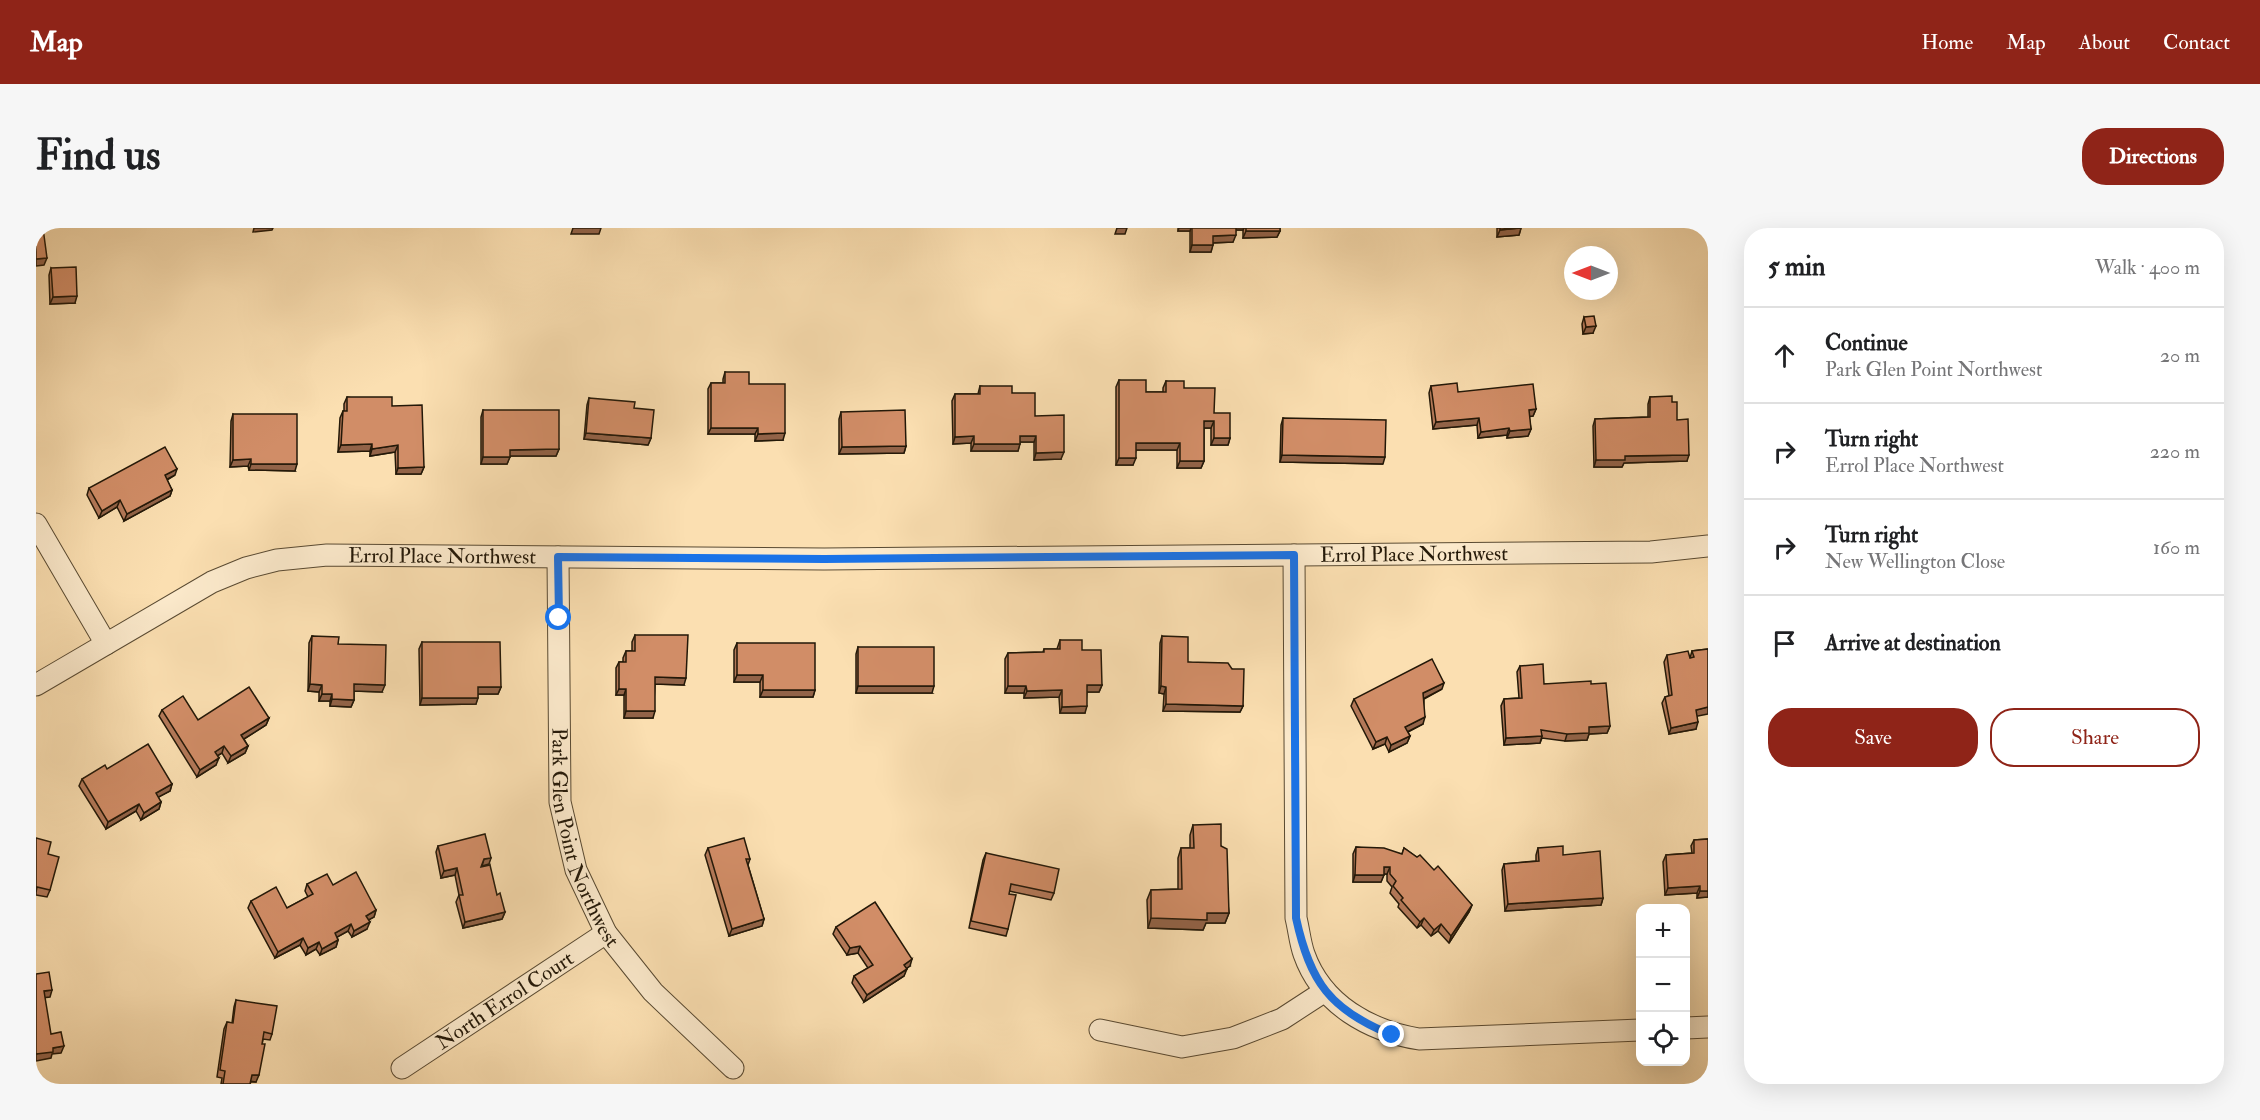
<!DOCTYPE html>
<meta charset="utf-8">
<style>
body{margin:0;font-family:"IM FELL Double Pica",serif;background:#f6f6f6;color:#202124}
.controls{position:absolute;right:18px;bottom:18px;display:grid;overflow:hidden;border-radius:12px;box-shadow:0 6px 24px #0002}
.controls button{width:54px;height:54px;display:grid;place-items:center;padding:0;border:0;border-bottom:2px solid #e0e0e0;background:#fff;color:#202124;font:30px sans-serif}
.compass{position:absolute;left:1528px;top:18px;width:54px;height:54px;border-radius:50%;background:#fff;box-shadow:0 6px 24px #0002;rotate:270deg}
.stop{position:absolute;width:18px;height:18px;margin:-14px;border:4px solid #1a73e8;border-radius:50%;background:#fff}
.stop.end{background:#1a73e8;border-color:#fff;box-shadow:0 2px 6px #0008}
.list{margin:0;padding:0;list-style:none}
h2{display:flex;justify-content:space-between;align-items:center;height:78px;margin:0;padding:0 24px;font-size:26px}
h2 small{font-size:20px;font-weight:400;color:#757577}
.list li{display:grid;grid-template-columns:39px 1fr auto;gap:18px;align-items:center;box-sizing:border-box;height:96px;padding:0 24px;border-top:2px solid #e0e0e0}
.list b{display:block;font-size:22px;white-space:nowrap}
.list p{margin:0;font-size:20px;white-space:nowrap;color:#757577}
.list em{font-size:20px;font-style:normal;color:#757577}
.actions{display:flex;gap:12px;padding:18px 24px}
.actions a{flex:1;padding:14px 0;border:2px solid #8f2418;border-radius:24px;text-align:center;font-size:21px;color:#8f2418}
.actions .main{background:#8f2418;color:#fff}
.icon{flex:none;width:33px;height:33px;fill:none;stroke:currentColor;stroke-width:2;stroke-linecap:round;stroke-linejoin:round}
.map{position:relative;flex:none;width:1672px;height:856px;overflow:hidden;border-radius:24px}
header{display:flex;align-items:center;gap:36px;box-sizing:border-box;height:84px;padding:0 30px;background:#8f2418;color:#fff}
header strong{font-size:28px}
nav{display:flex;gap:33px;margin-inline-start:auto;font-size:21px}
.intro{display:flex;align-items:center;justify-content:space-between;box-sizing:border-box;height:144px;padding:0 36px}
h1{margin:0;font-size:42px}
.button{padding:15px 27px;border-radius:24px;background:#8f2418;color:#fff;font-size:21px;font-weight:700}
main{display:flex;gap:36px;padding:0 36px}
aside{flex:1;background:#fff;border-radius:24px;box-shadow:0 6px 24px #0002}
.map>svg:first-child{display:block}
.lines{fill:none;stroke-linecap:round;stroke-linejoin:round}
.street-casing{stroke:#594a32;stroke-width:23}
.street{stroke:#fceacc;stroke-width:21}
.wall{fill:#b47959;stroke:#231808;stroke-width:1.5}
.shaded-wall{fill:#926348;stroke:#231808;stroke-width:1.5}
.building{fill:#d18d67;stroke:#231808;stroke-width:1.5}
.route{stroke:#1a73e8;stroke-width:8}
.labels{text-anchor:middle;stroke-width:4.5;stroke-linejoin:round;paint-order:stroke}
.street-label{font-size:21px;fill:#231808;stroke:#fceacc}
</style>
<header>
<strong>Map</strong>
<nav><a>Home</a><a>Map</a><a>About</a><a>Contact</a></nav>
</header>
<div class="intro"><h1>Find us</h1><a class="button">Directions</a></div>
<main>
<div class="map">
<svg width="1672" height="856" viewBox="0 0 1672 856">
<rect width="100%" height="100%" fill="#fbdfb1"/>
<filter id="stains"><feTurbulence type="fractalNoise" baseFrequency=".00333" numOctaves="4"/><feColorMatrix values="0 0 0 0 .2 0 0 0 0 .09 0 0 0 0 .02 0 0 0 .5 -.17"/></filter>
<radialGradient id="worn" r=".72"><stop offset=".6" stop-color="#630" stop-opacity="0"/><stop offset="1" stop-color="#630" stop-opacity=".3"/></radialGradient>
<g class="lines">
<defs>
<g id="street">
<polyline points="0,296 70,416"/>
<path d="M1258 327 1260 690C1263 702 1264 715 1268 726 1286 777 1334 803 1383 811L1604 802"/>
<path id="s1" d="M522 329 524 574 540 642 570 705 617 764 697 840"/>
<path id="s2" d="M0 457 176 354 210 340 241 332 291 327 788 331 1615 324 1672 318"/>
<polyline points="1650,800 1672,799"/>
<polyline points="1064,802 1146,819 1197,810 1246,791 1289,763"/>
<path id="s3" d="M366 840 570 705"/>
</g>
</defs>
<!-- street casing -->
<use href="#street" class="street-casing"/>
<!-- street -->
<use href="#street" class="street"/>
</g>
<!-- wall -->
<g class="wall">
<polygon points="1142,0 1244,0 1244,3 1241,9 1207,10 1207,2 1200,2 1197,14 1177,15 1175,24 1154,24 1154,3 1142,3"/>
<polygon points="1461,0 1485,0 1483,7 1461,9"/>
<polygon points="15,40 39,75 14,76 13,47"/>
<polygon points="1548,89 1557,105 1547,106 1546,96"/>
<polygon points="689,144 713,156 747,212 719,213 719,206 672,206 672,161 675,155 687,155 687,151"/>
<polygon points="1083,152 1110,164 1127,164 1127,160 1130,153 1148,160 1178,185 1194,210 1192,217 1175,217 1175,200 1168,200 1168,233 1165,240 1141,240 1141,222 1100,222 1097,237 1080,237 1080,159"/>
<polygon points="944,158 976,165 999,188 1025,231 998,232 998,214 984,214 982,223 935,223 935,215 917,216 916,173 919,166 942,166"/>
<polygon points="1395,158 1500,181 1497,188 1493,188 1495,201 1492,208 1471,210 1471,207 1442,210 1441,197 1397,201 1393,165"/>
<polygon points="311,169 356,178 388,239 385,246 360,246 359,224 334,228 334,223 302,224 304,190 307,183 308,183 308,176"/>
<polygon points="1614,169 1636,174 1651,233 1588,235 1586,239 1558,239 1557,198 1559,191 1612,189 1612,176"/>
<polygon points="553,170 615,210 612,217 548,211 551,177"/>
<polygon points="447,182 523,221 520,228 474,228 471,236 445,236 445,189"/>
<polygon points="805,184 870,218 868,225 803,226 803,191"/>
<polygon points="197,186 259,243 213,242 212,238 194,239 195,193"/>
<polygon points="1247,190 1347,236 1244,234 1245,197"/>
<polygon points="139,247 131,252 136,262 134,268 88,293 81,279 63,290 51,267 53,260"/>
<polygon points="599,407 648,457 619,456 617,490 588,490 588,467 580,467 580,440 583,434 587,434 587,430 590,423 596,423 596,414"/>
<polygon points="276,408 302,416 346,464 318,463 318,472 315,479 294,478 294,473 283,473 283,464 272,463 273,415"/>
<polygon points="1126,408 1152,434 1196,441 1207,478 1204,484 1127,483 1128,466 1123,465 1124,415"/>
<polygon points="1024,412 1046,422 1066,457 1063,464 1051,464 1049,485 1024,485 1023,469 988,470 988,465 969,465 969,431 972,425 1007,424 1008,421 1021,421"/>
<polygon points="386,414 465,459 462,466 442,466 440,476 384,477 383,421"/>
<polygon points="701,415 779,462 777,469 724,469 724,454 698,454 698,422"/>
<polygon points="822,419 896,465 820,465 820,426"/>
<polygon points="1672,421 1661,488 1660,501 1633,506 1626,475 1629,469 1633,468 1628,434 1631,427 1654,430 1656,423"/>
<polygon points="1484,438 1508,456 1555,456 1574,498 1571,505 1553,506 1551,512 1529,513 1506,510 1504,515 1468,517 1465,478 1468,471 1483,470 1481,444"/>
<polygon points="1406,461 1388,471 1387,496 1372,504 1374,508 1371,515 1353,524 1349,516 1337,521 1315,478 1318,471"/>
<polygon points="126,482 162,492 233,490 230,497 208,511 212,518 209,525 192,535 186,525 181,528 180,537 161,549 123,488"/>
<polygon points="71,541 136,556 134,563 122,569 125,574 123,581 105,592 100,583 70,601 43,558 46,551"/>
<polygon points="1157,597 1185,618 1193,685 1189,695 1170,695 1167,702 1112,700 1111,672 1115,662 1142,661 1142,630 1145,620 1154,620 1154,607"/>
<polygon points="0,610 14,662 11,669 0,667"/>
<polygon points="1672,611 1672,669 1661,670 1661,665 1629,667 1627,634 1630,627 1656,625 1655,618 1658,612"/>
<polygon points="402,618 453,636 446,638 445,639 461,667 469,684 466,691 427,700 420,674 423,667 419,647 405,650 400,624"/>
<polygon points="1320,619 1366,626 1368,620 1398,642 1436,677 1433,684 1413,715 1402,703 1395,708 1385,697 1381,700 1362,679 1363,676 1354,665 1356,659 1351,653 1351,646 1348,646 1345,654 1317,654 1317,626"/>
<polygon points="672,620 714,631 712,637 728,691 726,698 693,708 669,627"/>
<polygon points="1502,620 1527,627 1567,670 1565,677 1469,683 1466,642 1468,636 1500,633 1500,627"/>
<polygon points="950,625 1018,665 1015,672 973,663 972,701 970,708 933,700 947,632"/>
<polygon points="271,656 297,657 340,682 338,689 332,692 331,701 316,709 312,703 301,709 302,712 300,719 284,727 280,721 270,727 264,717 239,730 212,680 215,673 251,680 272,669 269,663"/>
<polygon points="800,699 874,738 870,740 868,748 828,774 816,755 818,748 832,740 822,725 811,727 797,706"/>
<polygon points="200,772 236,806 234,812 227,811 220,854 215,854 214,856 185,856 186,850 181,849 188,801 191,794 196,795 198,779"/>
</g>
<!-- shaded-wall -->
<g class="shaded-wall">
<polygon points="218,0 237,0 236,2 217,4"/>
<polygon points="537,0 565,0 563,6 535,6"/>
<polygon points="1081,0 1091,0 1089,6 1079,6"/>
<polygon points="1143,0 1155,0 1154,3 1142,3"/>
<polygon points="1198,0 1208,0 1207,2 1197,2"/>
<polygon points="1485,0 1483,7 1461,9 1464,2"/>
<polygon points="1210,3 1244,3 1241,9 1207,10"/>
<polygon points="1200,7 1197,14 1174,15 1177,8"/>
<polygon points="1156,17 1177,17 1175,24 1154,24"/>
<polygon points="11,30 8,37 0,38 0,31"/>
<polygon points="41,68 39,75 14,76 17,69"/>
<polygon points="1560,98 1557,105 1547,106 1550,99"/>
<polygon points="1500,181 1497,188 1490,189 1493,182"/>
<polygon points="1443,190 1441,197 1397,201 1400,194"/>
<polygon points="1168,193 1178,193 1175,200 1166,200"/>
<polygon points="675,200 722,200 719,206 672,206"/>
<polygon points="1473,200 1471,207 1442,210 1445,204"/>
<polygon points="1495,201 1492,208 1471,210 1474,203"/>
<polygon points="550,205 615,210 612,217 548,211"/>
<polygon points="749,205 747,212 719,213 722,206"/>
<polygon points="938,208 935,215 917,216 919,209"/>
<polygon points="984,208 1000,208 998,214 982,214"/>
<polygon points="1178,210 1194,210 1192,217 1175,217"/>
<polygon points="1100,215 1144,215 1141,222 1097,222"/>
<polygon points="336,216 334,223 302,224 305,217"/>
<polygon points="938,216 984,216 982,223 935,223"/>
<polygon points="362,217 359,224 334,228 336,221"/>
<polygon points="870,218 868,225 803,226 806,219"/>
<polygon points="523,221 520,228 471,228 474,222"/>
<polygon points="1028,224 1025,231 998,232 1000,225"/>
<polygon points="1246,227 1349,229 1347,236 1244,234"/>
<polygon points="1653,227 1651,233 1588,235 1586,239 1558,239 1560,232 1589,228"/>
<polygon points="447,229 474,229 471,236 445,236"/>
<polygon points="1083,230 1100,230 1097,237 1080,237"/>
<polygon points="215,231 212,238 194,239 197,232"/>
<polygon points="1144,233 1168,233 1165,240 1141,240"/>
<polygon points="215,236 261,236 259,243 213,242"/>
<polygon points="388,239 385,246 360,246 362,240"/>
<polygon points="141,241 139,247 126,254 129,247"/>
<polygon points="136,262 134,268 88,293 91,286"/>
<polygon points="84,272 81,279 63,290 66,283"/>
<polygon points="701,447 727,447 724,454 698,454"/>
<polygon points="619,449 650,450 648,457 617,456"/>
<polygon points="1408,455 1406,461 1385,472 1387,465"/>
<polygon points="274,456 286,457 283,464 272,463"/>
<polygon points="318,456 349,457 346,464 316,463"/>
<polygon points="1051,457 1066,457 1063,464 1049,464"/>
<polygon points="822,458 898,458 896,465 820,465"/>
<polygon points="972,458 990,458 988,465 969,465"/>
<polygon points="1125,458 1130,459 1128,466 1123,465"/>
<polygon points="442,459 465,459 462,466 439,466"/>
<polygon points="583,461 590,461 588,467 580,467"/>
<polygon points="727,462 779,462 777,469 724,469"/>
<polygon points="1026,462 1023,469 988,470 991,463"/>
<polygon points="286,466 296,466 294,473 283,473"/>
<polygon points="386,470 442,470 440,476 384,477"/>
<polygon points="296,471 318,472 315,479 294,478"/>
<polygon points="1130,476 1207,478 1204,484 1127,483"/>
<polygon points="1051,478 1049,485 1024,485 1026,479"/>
<polygon points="1672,479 1672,486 1657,489 1660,482"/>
<polygon points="590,483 619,483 617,490 588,490"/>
<polygon points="1389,489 1387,496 1367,506 1369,499"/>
<polygon points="233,490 230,497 203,514 205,507"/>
<polygon points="1662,494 1660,501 1633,506 1635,500"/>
<polygon points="1574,498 1571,505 1553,506 1551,512 1529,513 1531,506 1553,499"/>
<polygon points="1374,508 1371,515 1353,524 1355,517"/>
<polygon points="1506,508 1504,515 1468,517 1470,510"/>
<polygon points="1351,509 1349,516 1337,521 1340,514"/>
<polygon points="188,518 186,525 176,531 179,524"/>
<polygon points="212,518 209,525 192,535 195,528"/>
<polygon points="183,530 180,537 161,549 164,542"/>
<polygon points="136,556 134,563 117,572 120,565"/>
<polygon points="125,574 123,581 105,592 108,585"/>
<polygon points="103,576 100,583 70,601 72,594"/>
<polygon points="455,630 453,636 446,638 448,631"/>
<polygon points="1348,639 1354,639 1351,646 1346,646"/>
<polygon points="421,640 419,647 405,650 408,643"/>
<polygon points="1319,647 1348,647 1345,654 1317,654"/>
<polygon points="1664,658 1661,665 1629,667 1632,660"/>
<polygon points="1664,663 1672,663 1672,669 1661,670"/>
<polygon points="1567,670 1565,677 1469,683 1472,676"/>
<polygon points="1436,677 1433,684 1413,715 1415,708"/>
<polygon points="340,682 338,689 327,695 330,688"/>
<polygon points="469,684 466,691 427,700 429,694"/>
<polygon points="1171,685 1193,685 1189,695 1170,695 1167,702 1112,700 1115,690"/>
<polygon points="1388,690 1385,697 1381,700 1384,694"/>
<polygon points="728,691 726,698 693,708 696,701"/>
<polygon points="334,694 331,701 316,709 318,703"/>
<polygon points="315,696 312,703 296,712 299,705"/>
<polygon points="1405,696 1402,703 1395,708 1398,702"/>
<polygon points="267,710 264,717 239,730 242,724"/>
<polygon points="302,712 300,719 284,727 286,721"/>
<polygon points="283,714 280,721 270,727 272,720"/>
<polygon points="824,718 822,725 811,727 814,720"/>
<polygon points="876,731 874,738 865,744 868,737"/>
<polygon points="871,741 868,748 828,774 831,767"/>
<polygon points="16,762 14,769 5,770 8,763"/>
<polygon points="28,818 25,825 16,826 15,830 0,833 0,826 17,820"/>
<polygon points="216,847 223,847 220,854 213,853"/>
</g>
<!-- building -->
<g class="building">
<polygon points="0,0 7,0 11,30 0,31"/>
<polygon points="1156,0 1200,0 1200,7 1177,8 1177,17 1156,17"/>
<rect x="1210" y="0" width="34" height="3"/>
<polygon points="1464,0 1483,0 1464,2"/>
<polygon points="40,39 41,68 17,69 15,40"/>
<polygon points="1558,88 1560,98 1550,99 1548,89"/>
<polygon points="689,144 713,144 713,156 749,156 749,205 722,206 722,200 675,200 675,155 689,155"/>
<polygon points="1083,152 1110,152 1110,164 1130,164 1130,153 1148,153 1148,160 1179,160 1178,185 1194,185 1194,210 1178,210 1178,193 1168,193 1168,233 1144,233 1144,215 1100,215 1100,230 1083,230"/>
<polygon points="1421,155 1422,164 1497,156 1500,181 1493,182 1495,201 1474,203 1473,200 1445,204 1443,190 1400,194 1395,158"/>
<polygon points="944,158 976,158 976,165 999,165 999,188 1028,187 1028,224 1000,225 1000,208 984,208 984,216 938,216 938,208 919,209 919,166 944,166"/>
<polygon points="1636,168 1636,174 1641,174 1641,192 1652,191 1653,227 1589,228 1589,232 1560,232 1559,191 1614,189 1614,169"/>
<polygon points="311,169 356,169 356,178 386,177 388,239 362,240 362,217 336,221 336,216 305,217 307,183 311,183"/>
<polygon points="553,170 599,174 598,180 618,182 615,210 550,205"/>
<polygon points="447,182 523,182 523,221 474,222 474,229 447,229"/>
<polygon points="869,182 870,218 806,219 805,184"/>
<polygon points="197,186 261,186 261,236 215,236 215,231 197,232"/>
<polygon points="1247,190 1350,192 1349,229 1246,227"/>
<polygon points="129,219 141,241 129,247 136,262 91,286 84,272 66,283 53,260"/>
<polygon points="599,407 652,407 650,450 619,449 619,483 590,483 590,461 583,461 583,434 590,434 590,423 599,423"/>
<polygon points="276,408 303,409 302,416 350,417 349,457 318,456 318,472 296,471 296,466 286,466 286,457 274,456"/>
<polygon points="1126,408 1152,409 1152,434 1192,435 1196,441 1208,441 1207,478 1130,476 1130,459 1125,458"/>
<polygon points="1024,412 1046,412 1046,422 1065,422 1066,457 1051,457 1051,478 1026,479 1026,462 991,463 990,458 972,458 972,425 1008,424 1008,421 1024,421"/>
<polygon points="386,414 464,414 465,459 442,459 442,470 386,470"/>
<polygon points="701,415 779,415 779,462 727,462 727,447 701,447"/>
<rect x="822" y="419" width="76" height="39"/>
<polygon points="1672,421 1672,479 1660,482 1662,494 1635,500 1629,469 1636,467 1631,427 1652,423 1654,430 1658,429 1656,423"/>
<polygon points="1396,431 1408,455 1387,465 1389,489 1369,499 1374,508 1355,517 1351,509 1340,514 1318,471"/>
<polygon points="1507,436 1508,456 1555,453 1555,456 1570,455 1574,498 1553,499 1553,505 1531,506 1505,502 1506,508 1470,510 1468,471 1486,470 1484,438"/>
<polygon points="213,459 233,490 205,507 212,518 195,528 188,518 179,524 183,530 164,542 126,482 147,468 162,492"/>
<polygon points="112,516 136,556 120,565 125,574 108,585 103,576 72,594 46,551 69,537 71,541"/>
<polygon points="1185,596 1185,618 1191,621 1193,685 1171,685 1171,692 1115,690 1115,662 1146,661 1145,620 1158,620 1157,597"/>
<polygon points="449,606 455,630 448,631 445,639 454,637 461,667 464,665 469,684 429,694 423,667 427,667 421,640 408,643 402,618"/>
<polygon points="0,610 15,614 12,626 23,629 14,662 1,659 0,664"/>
<polygon points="708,610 714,631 710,631 728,691 696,701 672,620"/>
<polygon points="1672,611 1672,663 1664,663 1664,658 1632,660 1630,627 1658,625 1658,612"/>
<polygon points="1527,618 1527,627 1564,623 1567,670 1472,676 1468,636 1503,633 1502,620"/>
<polygon points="1320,619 1348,620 1366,626 1368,620 1381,629 1384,627 1398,642 1402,638 1436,677 1415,708 1405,696 1398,702 1388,690 1384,694 1365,672 1367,670 1357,658 1360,653 1354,646 1354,639 1348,639 1348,647 1319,647"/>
<polygon points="950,625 1023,641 1018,665 975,656 973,666 980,667 972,701 935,693"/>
<polygon points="320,644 340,682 330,688 334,694 318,703 315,696 299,705 302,712 286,721 283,714 272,720 267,710 242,724 215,673 240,659 251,680 277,666 271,656 291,646 297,657"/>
<polygon points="839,674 876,731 868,737 871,741 831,767 818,748 837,737 824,718 814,720 800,699"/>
<polygon points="13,744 16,762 8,763 15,806 25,804 28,818 17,820 17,824 0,826 0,746"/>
<polygon points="200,772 241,778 236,806 228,804 226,816 229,816 223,847 216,847 214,856 187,856 189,843 184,842 191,794 197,795"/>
</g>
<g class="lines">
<!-- route -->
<path class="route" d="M523 390 522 329 788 331 1258 327 1260 690C1274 754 1294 782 1356 807"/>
</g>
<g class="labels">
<!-- street labels -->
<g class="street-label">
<text dy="7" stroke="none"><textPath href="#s2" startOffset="1410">Errol Place Northwest</textPath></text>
<text dy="7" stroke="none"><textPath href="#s2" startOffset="438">Errol Place Northwest</textPath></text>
<text dy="7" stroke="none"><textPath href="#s1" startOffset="285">Park Glen Point Northwest</textPath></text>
<text dy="7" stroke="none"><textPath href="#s3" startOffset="123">North Errol Court</textPath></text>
</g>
</g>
<rect width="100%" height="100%" filter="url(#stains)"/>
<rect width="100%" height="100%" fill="url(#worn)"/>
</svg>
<div class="controls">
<button>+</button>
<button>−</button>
<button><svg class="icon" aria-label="locate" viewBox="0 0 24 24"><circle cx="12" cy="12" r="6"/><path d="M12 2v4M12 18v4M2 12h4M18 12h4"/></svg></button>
</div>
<svg class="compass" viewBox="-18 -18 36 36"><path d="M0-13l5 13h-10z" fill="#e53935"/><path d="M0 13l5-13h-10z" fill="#757577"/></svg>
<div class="stop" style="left:523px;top:390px"></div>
<div class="stop end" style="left:1356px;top:807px"></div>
</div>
<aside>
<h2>5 min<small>Walk · 400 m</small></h2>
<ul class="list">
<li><svg class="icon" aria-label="ahead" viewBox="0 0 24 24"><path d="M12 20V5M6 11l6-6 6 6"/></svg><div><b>Continue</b><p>Park Glen Point Northwest</p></div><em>20 m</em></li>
<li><svg class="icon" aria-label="right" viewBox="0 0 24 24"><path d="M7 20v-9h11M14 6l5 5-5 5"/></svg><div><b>Turn right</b><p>Errol Place Northwest</p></div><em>220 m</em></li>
<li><svg class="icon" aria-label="right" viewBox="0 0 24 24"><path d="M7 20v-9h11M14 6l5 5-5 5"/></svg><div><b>Turn right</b><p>New Wellington Close</p></div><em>160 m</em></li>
<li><svg class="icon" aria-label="arrive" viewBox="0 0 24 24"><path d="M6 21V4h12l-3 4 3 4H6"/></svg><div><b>Arrive at destination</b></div></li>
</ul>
<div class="actions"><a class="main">Save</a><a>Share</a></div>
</aside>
</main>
